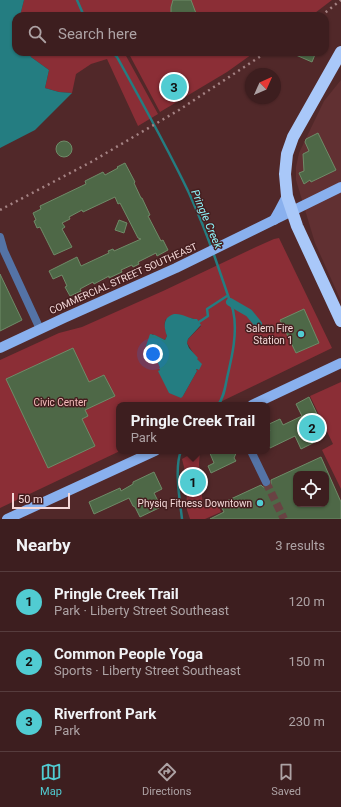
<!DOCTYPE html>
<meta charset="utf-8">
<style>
body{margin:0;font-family:Roboto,sans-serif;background:#442728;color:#f1f3f6}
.controls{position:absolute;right:12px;bottom:12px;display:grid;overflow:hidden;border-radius:8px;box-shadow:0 1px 3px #0004}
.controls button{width:36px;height:36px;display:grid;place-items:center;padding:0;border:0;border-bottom:1px solid #563c3d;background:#3d1e1f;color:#f1f3f6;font:20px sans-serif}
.compass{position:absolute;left:245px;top:68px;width:36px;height:36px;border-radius:50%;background:#3d1e1f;box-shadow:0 1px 3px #0004;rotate:45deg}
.scale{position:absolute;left:12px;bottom:10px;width:58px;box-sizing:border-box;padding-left:4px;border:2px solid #f4d8d8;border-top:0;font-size:11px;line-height:14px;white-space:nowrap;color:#f4d8d8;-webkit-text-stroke:3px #451e1f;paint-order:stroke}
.you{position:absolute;left:153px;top:354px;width:14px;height:14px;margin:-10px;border:3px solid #fff;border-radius:50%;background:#1a73e8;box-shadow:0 0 0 6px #1a73e833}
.badge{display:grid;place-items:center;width:26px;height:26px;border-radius:50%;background:#51ccd2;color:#111;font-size:13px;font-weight:700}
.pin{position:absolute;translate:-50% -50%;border:2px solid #fff;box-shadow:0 1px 4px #0006}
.popup{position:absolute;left:116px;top:402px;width:154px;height:52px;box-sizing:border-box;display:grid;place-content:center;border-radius:8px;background:#3d1e1f;filter:drop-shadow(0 1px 3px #0005);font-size:13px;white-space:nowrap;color:#ada2a4}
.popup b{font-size:15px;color:#f1f3f6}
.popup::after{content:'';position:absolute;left:50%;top:100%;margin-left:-8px;border:8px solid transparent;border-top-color:#3d1e1f}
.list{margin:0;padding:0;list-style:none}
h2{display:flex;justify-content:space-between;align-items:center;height:52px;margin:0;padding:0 16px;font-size:17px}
h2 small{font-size:13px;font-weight:400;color:#ada2a4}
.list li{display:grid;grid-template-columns:26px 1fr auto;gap:12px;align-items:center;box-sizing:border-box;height:60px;padding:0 16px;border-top:1px solid #563c3d}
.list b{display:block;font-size:15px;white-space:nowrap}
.list p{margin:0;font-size:13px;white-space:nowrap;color:#ada2a4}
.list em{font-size:13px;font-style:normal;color:#ada2a4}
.icon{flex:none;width:22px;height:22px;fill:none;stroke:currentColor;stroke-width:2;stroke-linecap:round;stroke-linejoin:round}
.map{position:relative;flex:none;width:341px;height:519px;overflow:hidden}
.search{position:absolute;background:#3d1e1f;box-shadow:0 1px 3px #0004;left:12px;right:12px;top:12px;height:44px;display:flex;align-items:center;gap:10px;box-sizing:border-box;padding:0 14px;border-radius:12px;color:#ada2a4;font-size:15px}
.sheet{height:232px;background:#3d1e1f}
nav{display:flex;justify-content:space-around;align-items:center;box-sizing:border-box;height:56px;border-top:1px solid #563c3d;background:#3d1e1f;font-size:11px;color:#ada2a4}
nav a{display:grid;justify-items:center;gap:2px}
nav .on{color:#51ccd2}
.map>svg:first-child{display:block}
.built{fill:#613032}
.green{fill:#8b2e36;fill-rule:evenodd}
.water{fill:#247d81}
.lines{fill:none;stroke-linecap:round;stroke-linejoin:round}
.stream{stroke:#247d81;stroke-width:2.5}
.canal{stroke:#247d81;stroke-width:8}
.building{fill:#4e6847;stroke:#6f8b68;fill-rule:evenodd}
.street-tunnel{stroke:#694243;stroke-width:8;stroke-dasharray:8 4;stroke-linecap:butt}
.street{stroke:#5473a6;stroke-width:8}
.primary{stroke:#89b0ee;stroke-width:10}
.highway{stroke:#a9c8f9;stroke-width:12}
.rail{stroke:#a58384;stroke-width:2.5;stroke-dasharray:2 4;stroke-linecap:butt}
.poi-dot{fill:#51ccd2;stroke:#451e1f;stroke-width:1.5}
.labels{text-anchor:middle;stroke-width:3;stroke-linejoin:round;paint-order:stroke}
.street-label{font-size:10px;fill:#f4d8d8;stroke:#451e1f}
.poi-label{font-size:10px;fill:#f4d8d8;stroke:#451e1f;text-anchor:end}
.park-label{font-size:10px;fill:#f5bdbc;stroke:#451e1f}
.water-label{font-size:11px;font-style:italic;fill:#8ef8fd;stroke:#451e1f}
</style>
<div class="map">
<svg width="341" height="519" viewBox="0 0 341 519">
<rect width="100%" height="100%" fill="#512829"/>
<!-- built -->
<polygon class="built" points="341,80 341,301 315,243 296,180 296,167 299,153 324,101"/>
<!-- green -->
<g class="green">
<polygon points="24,0 332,0 311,16 20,16"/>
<polygon points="28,52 118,52 121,54 125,54 158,114 138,126 107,59 91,64 76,74 72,93 59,92 45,88 49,70 31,57"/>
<polygon points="128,52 255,52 227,72 160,112"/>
<path d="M279 238 332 348 214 405H119V451H120L0 508V360L59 333 82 327 163 291 256 247 274 239ZM191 318 194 319 201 326 188 339 187 343 197 359 198 370 197 368 196 370 197 371 183 396 159 371 160 370V368L156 356 154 357 153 355 152 334 165 340 167 336C166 330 163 325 166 319ZM281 320 319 343 296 353Z"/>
<polygon points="341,382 341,489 322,450 333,444 310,396"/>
<polygon points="196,451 200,451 199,464 203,507 217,502 221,512 205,519 190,519 187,510 186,475 182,459"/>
</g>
<!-- water -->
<g class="water">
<polygon points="0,0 24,0 20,16 16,16 16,52 28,52 31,57 49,70 45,88 59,92 72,93 35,130 0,148"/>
<path d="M174 314C182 313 189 319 197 319L201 325 188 339 187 343 189 348 198 358 197 359 202 364 199 370 197 369H196L197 371 183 396 181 398 169 393 158 371 160 370 159 368H160L156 358V357H154L153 355 151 356 146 346 150 334 155 335 165 340 167 336C164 327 162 318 174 314Z"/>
</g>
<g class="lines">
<!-- stream -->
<g class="stream">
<polyline points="77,0 84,16"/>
<path d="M112 52 117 57C142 102 167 147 189 193 197 211 205 229 211 247"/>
<path d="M213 252 233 310C238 332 232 357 227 378 225 388 224 397 218 405"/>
<polyline points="199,322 208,316 207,309 227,296"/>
<path d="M181 451C174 468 180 501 182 519"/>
</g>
<!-- canal -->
<polyline class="canal" points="230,302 249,313 258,324"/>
</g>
<!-- building -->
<g class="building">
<polygon points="173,0 191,0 197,16 171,16 171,7"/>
<polygon points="289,52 316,52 312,62"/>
<polygon points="318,133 336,170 311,182 310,180 304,184 299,173 304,171 303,154 309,151 305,142 306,139"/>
<circle cx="64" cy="149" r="8"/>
<polygon points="125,163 135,182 134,183 141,198 142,198 150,215 148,216 161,241 163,240 168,250 157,256 156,253 138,262 139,264 133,267 132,265 121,270 122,272 109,278 109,276 94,284 93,282 80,289 81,291 70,296 65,287 67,286 62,275 53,279 49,271 77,257 81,266 109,253 108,251 113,249 114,251 141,239 138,238 120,203 118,204 115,197 83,212 82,210 69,217 70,219 62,223 65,227 62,229 72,247 54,255 40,227 37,228 34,221 36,220 33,213 41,209 40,206 86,184 85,181 103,172 105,175 118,168 117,167"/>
<polygon points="119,220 127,223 124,233 115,230"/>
<polygon points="0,274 22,320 0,331"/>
<polygon points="304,309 319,343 296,353 280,320"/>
<polygon points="73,348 89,382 104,375 115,396 85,410 88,416 82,419 95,446 48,468 6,379"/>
<polygon points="309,397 324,429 321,439 301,449 295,436 270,448 267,441 267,433 270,431 267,425 280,419 283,425 302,416 296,404"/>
<polygon points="209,451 237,451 234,458 236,461 211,473 208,466 214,463"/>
<path d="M321 457 341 502V519H210L224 512 220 504 261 485 263 487H268L271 485V480ZM296 474H326V504H296Z"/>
<polygon points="154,472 162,489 154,493 161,507 140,517 135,507 133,506 129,498 94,514 89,502 120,488 121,491 133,484 133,482"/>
</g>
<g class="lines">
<!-- street-tunnel -->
<polyline class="street-tunnel" points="266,482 284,519"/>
<!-- street -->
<g class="street">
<polyline points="0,237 4,251 40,329"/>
<polyline points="251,451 266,482"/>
</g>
<!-- primary -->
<g class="primary">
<polyline points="274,220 278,213 287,196"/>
<polyline points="0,348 64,318 176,268 341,187"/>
<polyline points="252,405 341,363"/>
<polyline points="7,519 155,451"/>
</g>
<!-- highway -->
<polyline class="highway" points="341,52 293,137 287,154 285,174 287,196 297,226 341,321"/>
<!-- rail -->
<g class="rail">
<polyline points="321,16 341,0"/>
<polyline points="0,210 91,162 179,110 267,52"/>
</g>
</g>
<!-- markers -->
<g class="poi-dot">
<circle cx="301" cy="334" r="4"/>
<circle cx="260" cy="503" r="4"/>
</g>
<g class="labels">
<!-- street labels -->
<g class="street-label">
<text transform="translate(123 278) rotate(-24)" y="4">COMMERCIAL STREET SOUTHEAST</text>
</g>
<!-- poi labels -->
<g class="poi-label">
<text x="293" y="332">Salem Fire<tspan x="293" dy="12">Station 1</tspan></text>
<text x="252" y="507">Physiq Fitness Downtown</text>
</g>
<!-- park labels -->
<g class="park-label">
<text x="60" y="406">Civic Center</text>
</g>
<!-- water labels -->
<g class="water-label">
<text transform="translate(207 219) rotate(67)" y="4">Pringle Creek</text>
</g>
</g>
</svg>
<div class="controls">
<button><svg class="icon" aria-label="locate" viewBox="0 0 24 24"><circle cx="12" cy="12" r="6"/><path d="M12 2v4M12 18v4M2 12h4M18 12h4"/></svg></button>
</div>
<svg class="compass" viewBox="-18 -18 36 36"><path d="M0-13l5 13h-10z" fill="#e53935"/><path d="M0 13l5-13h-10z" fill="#ada2a4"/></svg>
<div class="scale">50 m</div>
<div class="you"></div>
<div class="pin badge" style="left:193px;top:482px">1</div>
<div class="popup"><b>Pringle Creek Trail</b>Park</div>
<div class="pin badge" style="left:312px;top:428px">2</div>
<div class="pin badge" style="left:174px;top:87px">3</div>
<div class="search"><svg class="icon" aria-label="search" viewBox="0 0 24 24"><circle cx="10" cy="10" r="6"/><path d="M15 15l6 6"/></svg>Search here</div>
</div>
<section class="sheet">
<h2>Nearby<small>3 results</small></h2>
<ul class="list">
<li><span class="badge">1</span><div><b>Pringle Creek Trail</b><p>Park · Liberty Street Southeast</p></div><em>120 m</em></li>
<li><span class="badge">2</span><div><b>Common People Yoga</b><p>Sports · Liberty Street Southeast</p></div><em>150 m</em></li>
<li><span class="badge">3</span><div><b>Riverfront Park</b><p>Park</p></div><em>230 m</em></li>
</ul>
</section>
<nav>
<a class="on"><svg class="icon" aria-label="map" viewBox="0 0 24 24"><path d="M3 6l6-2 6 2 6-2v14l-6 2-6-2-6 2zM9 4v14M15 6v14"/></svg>Map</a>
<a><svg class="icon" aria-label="directions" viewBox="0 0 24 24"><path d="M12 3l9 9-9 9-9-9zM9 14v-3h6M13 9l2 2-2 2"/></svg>Directions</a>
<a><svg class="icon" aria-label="saved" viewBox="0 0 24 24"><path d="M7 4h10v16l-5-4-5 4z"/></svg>Saved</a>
</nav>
